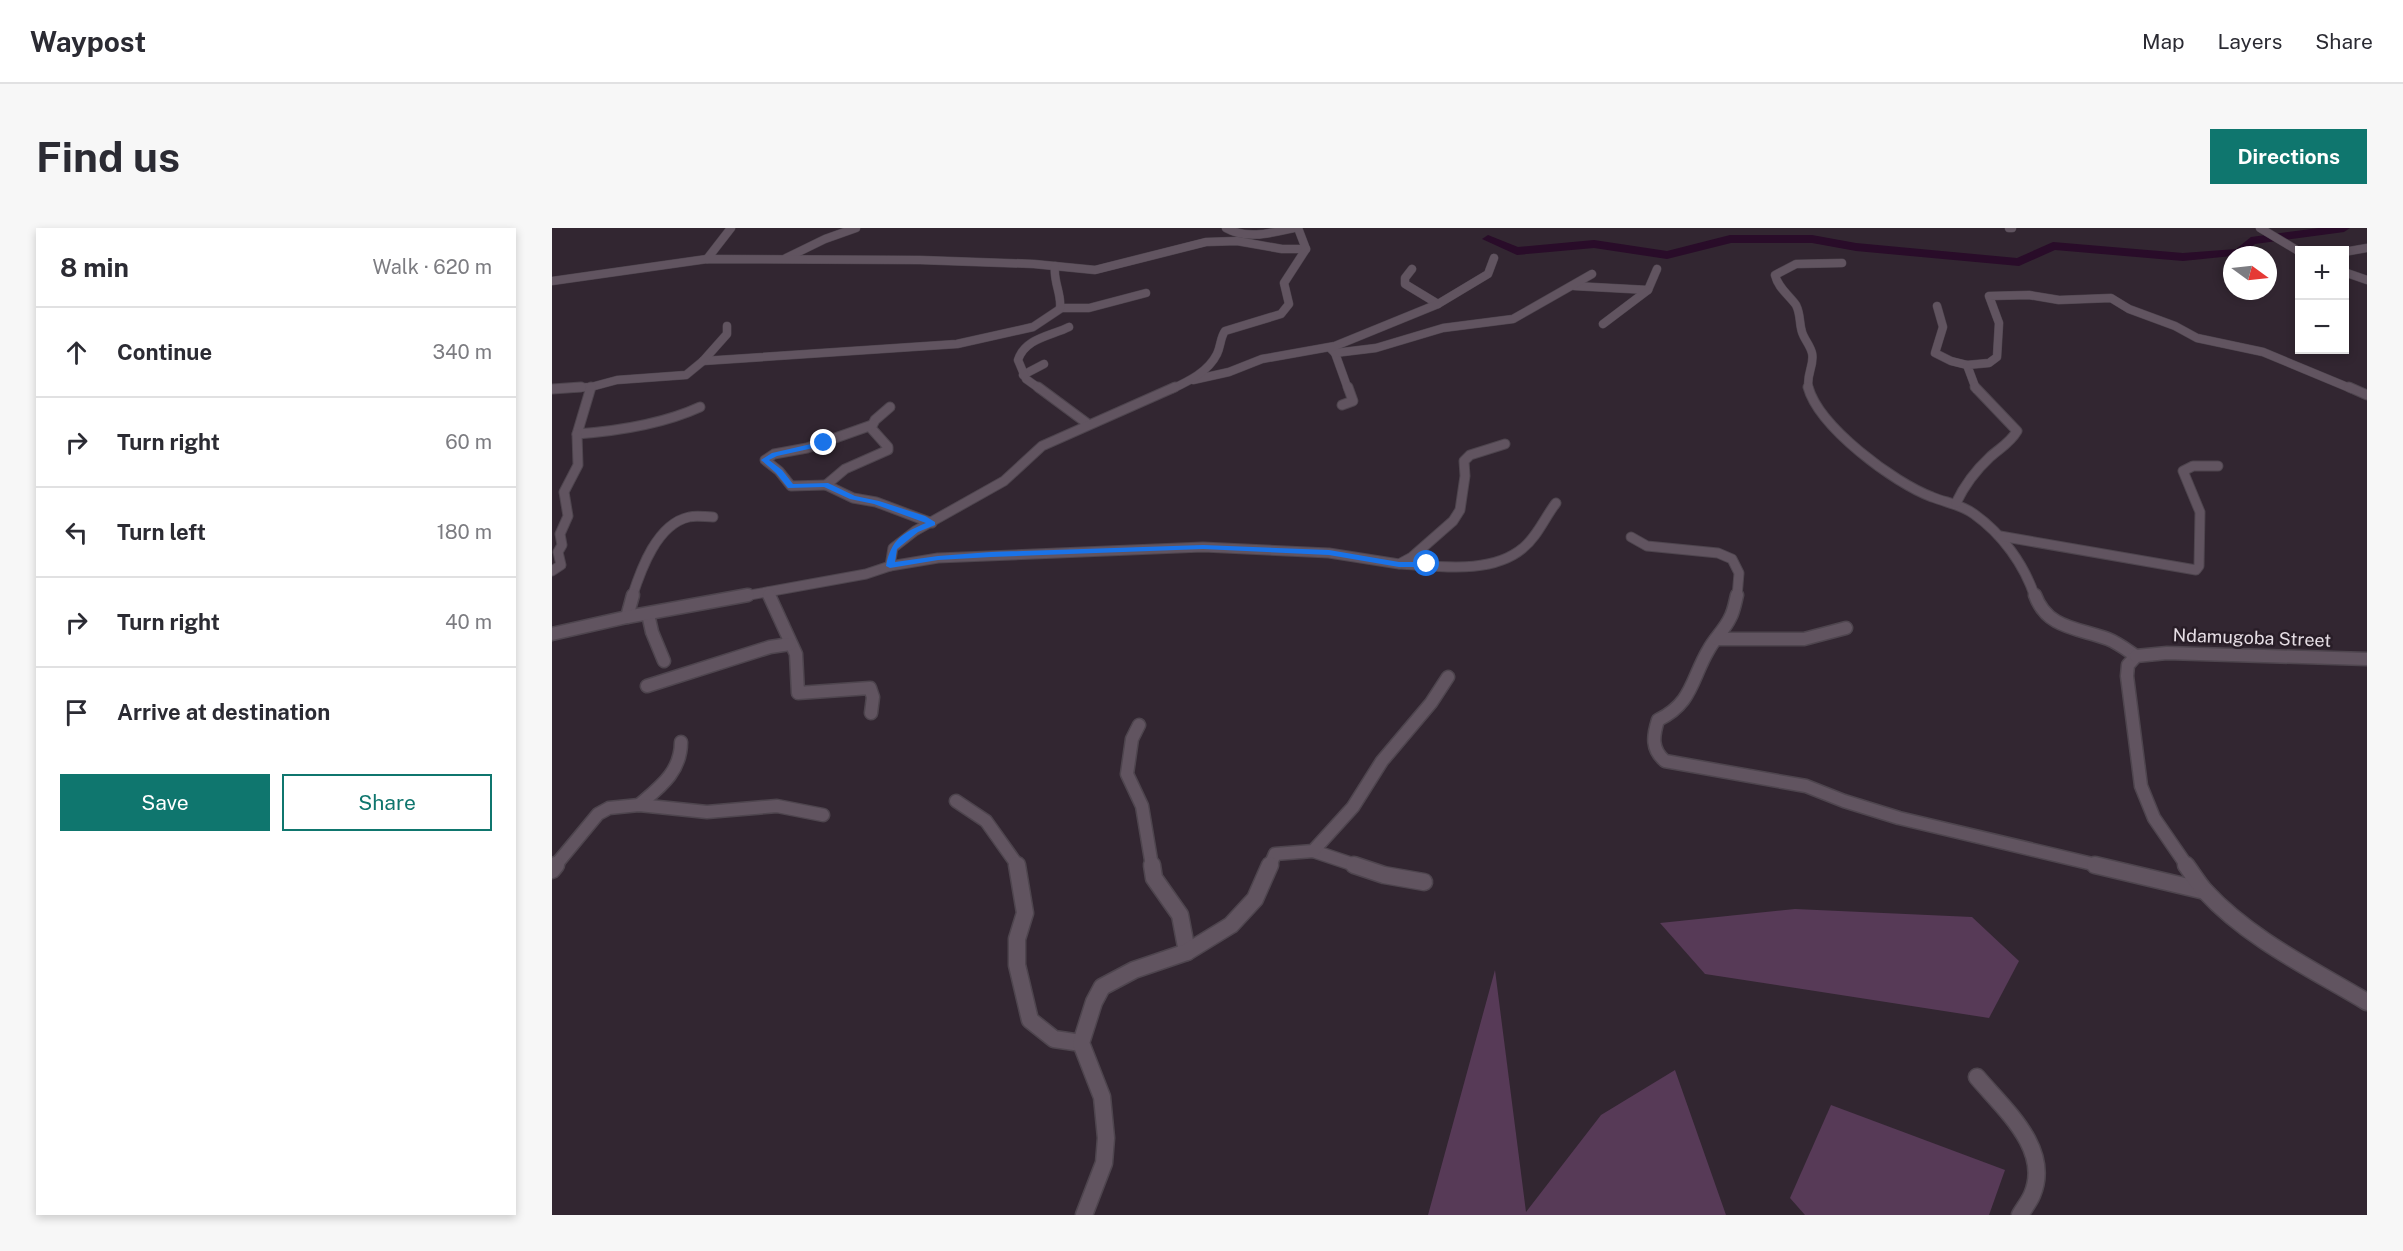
<!DOCTYPE html>
<meta charset="utf-8">
<style>
body{margin:0;font-family:"Public Sans",sans-serif;background:#f7f7f7;color:#2b2b33}
.controls{position:absolute;right:18px;top:18px;display:grid;overflow:hidden;border-radius:0px;box-shadow:0 3px 9px #0003}
.controls button{width:54px;height:54px;display:grid;place-items:center;padding:0;border:0;border-bottom:2px solid #e1e1e2;background:#fff;color:#2b2b33;font:30px sans-serif}
.compass{position:absolute;left:1671px;top:18px;width:54px;height:54px;border-radius:50%;background:#fff;box-shadow:0 3px 9px #0003;rotate:105deg}
.stop{position:absolute;width:18px;height:18px;margin:-14px;border:4px solid #1a73e8;border-radius:50%;background:#fff}
.stop.end{background:#1a73e8;border-color:#fff;box-shadow:0 2px 6px #0008}
.list{margin:0;padding:0;list-style:none}
h2{display:flex;justify-content:space-between;align-items:center;height:78px;margin:0;padding:0 24px;font-size:26px}
h2 small{font-size:20px;font-weight:400;color:#7c7c81}
.list li{display:grid;grid-template-columns:39px 1fr auto;gap:18px;align-items:center;box-sizing:border-box;height:90px;padding:0 24px;border-top:2px solid #e1e1e2}
.list b{display:block;font-size:22px;white-space:nowrap}
.list em{font-size:20px;font-style:normal;color:#7c7c81}
.actions{display:flex;gap:12px;padding:18px 24px}
.actions a{flex:1;padding:14px 0;border:2px solid #0f766e;border-radius:0px;text-align:center;font-size:21px;color:#0f766e}
.actions .main{background:#0f766e;color:#fff}
.icon{flex:none;width:33px;height:33px;fill:none;stroke:currentColor;stroke-width:2;stroke-linecap:round;stroke-linejoin:round}
.map{position:relative;flex:none;width:1815px;height:987px;overflow:hidden;border-radius:0px}
header{display:flex;align-items:center;gap:36px;box-sizing:border-box;height:84px;padding:0 30px;background:#fff;border-bottom:2px solid #e1e1e2}
header strong{font-size:28px}
nav{display:flex;gap:33px;margin-inline-start:auto;font-size:21px}
.intro{display:flex;align-items:center;justify-content:space-between;box-sizing:border-box;height:144px;padding:0 36px}
h1{margin:0;font-size:42px}
.button{padding:15px 27px;border-radius:0px;background:#0f766e;color:#fff;font-size:21px;font-weight:700}
main{display:flex;gap:36px;padding:0 36px}
aside{flex:1;background:#fff;border-radius:0px;box-shadow:0 3px 9px #0003}
.map>svg:first-child{display:block}
.green{fill:#573a57}
.lines{fill:none;stroke-linecap:round;stroke-linejoin:round}
.river{fill:#290c29;fill-rule:evenodd}
.street-far3-casing{stroke:#4e454e;stroke-width:9}
.street-far2-casing{stroke:#4e454e;stroke-width:11}
.street-far1-casing{stroke:#4e454e;stroke-width:15}
.street-casing{stroke:#4e454e;stroke-width:19}
.street-far3{stroke:#615460;stroke-width:8}
.street-far2{stroke:#615460;stroke-width:9}
.street-far1{stroke:#615460;stroke-width:12}
.street{stroke:#615460;stroke-width:16}
.route{fill:#1a73e8}
.labels{text-anchor:middle;stroke-width:5;stroke-linejoin:round;paint-order:stroke}
.street-label{font-size:18px;fill:#e5dde4;stroke:#281d27}
</style>
<header>
<strong>Waypost</strong>
<nav><a>Map</a><a>Layers</a><a>Share</a></nav>
</header>
<div class="intro"><h1>Find us</h1><a class="button">Directions</a></div>
<main>
<aside>
<h2>8 min<small>Walk · 620 m</small></h2>
<ul class="list">
<li><svg class="icon" aria-label="ahead" viewBox="0 0 24 24"><path d="M12 20V5M6 11l6-6 6 6"/></svg><div><b>Continue</b></div><em>340 m</em></li>
<li><svg class="icon" aria-label="right" viewBox="0 0 24 24"><path d="M7 20v-9h11M14 6l5 5-5 5"/></svg><div><b>Turn right</b></div><em>60 m</em></li>
<li><svg class="icon" aria-label="left" viewBox="0 0 24 24"><path d="M17 20v-9H6M10 6l-5 5 5 5"/></svg><div><b>Turn left</b></div><em>180 m</em></li>
<li><svg class="icon" aria-label="right" viewBox="0 0 24 24"><path d="M7 20v-9h11M14 6l5 5-5 5"/></svg><div><b>Turn right</b></div><em>40 m</em></li>
<li><svg class="icon" aria-label="arrive" viewBox="0 0 24 24"><path d="M6 21V4h12l-3 4 3 4H6"/></svg><div><b>Arrive at destination</b></div></li>
</ul>
<div class="actions"><a class="main">Save</a><a>Share</a></div>
</aside>
<div class="map">
<svg width="1815" height="987" viewBox="0 0 1815 987">
<rect width="100%" height="100%" fill="#322631"/>
<!-- green -->
<g class="green">
<polygon points="1243,681 1420,689 1467,733 1437,790 1153,746 1108,695"/>
<polygon points="943,742 974,984 1049,887 1123,842 1174,987 876,987"/>
<polygon points="1279,877 1453,942 1437,987 1253,987 1238,970"/>
</g>
<g class="lines">
<!-- river -->
<polygon class="river" points="1767,0 1798,0 1792,4 1703,16 1691,27 1680,28 1631,33 1503,22 1467,38 1304,23 1260,15 1179,15 1115,31 1042,20 965,27 930,11 936,7 966,19 1042,12 1115,23 1178,7 1260,7 1304,15 1465,30 1501,14 1631,25 1684,21 1699,9"/>
<defs>
<g id="street-far3">
<path d="M674 0C695 12 719 5 742 0"/>
<polyline points="1457,0 1460,0"/>
<polyline points="1708,0 1748,24"/>
<polyline points="1792,24 1815,20"/>
<polyline points="234,30 273,11 304,0"/>
<polyline points="155,31 179,0"/>
<polyline points="860,41 853,50 853,56 886,76"/>
<polyline points="1792,44 1815,52"/>
<polyline points="0,53 155,31 368,32 482,36 543,42 654,14 685,13 730,21 754,21"/>
<polyline points="1022,58 1096,62 1105,41"/>
<polyline points="1385,78 1391,99 1383,125 1399,133 1415,137"/>
<polyline points="508,80 537,80 594,65"/>
<polyline points="1051,96 1096,62"/>
<polyline points="778,120 783,125 796,161"/>
<polyline points="783,125 824,120 891,100 961,91 1040,46"/>
<path d="M151 133 405 116 481 99 508 81C510 66 501 54 503 38"/>
<polyline points="471,147 492,136"/>
<polyline points="641,152 677,144 710,131 783,118 886,76 936,46 942,30"/>
<polyline points="0,161 39,159 65,152 134,147 151,133 175,106 175,98"/>
<path d="M488 161 474 151 466 132C473 110 499 108 517 99"/>
<path d="M620 161C637 153 656 144 665 126 669 118 668 110 673 103L729 86 737 76 732 55 754 21 746 0"/>
<path d="M1257 161C1253 148 1263 137 1260 125 1258 117 1252 111 1250 104 1247 95 1249 87 1244 77 1237 67 1226 60 1223 47L1244 36 1290 35"/>
<polyline points="1424,161 1415,137 1437,135 1445,129 1447,95 1437,68 1477,67 1507,72 1559,70 1577,81 1623,98 1645,110 1711,124 1800,161"/>
</g>
<g id="street-far2">
<path d="M39 159 25 206C65 203 111 196 148 179"/>
<polyline points="486,159 536,196"/>
<path d="M1256 159C1267 199 1342 255 1380 269 1395 275 1408 276 1422 286 1450 306 1472 336 1483 369"/>
<polyline points="1797,159 1815,167"/>
<polyline points="0,161 29,159"/>
<polyline points="790,177 801,173 796,159"/>
<polyline points="338,179 323,192 319,200 336,219 336,222 293,241 274,257 301,270 324,274 380,295"/>
<polyline points="274,257 239,258 227,243 213,232 222,226 255,220 320,197"/>
<path d="M1404 275C1412 258 1424 242 1438 229 1448 220 1458 215 1465 203L1423 159"/>
<polyline points="1448,308 1644,342 1647,338 1648,284 1631,243 1641,238 1666,238"/>
<polyline points="1079,309 1095,318 1166,325 1180,331 1187,345 1185,369"/>
<path d="M848 336C886 338 939 347 971 320 985 309 993 289 1004 275"/>
<polyline points="338,338 341,320 363,303 452,253 490,218 623,159"/>
<polyline points="0,343 9,337 6,324 10,317 8,306 16,288 12,264 26,237 25,206"/>
<polyline points="216,364 218,369"/>
<path d="M80 369C89 341 105 296 137 289 145 287 153 289 161 289"/>
<polyline points="187,369 314,346 338,338 386,330 651,319 777,325 847,336 860,329 901,293 908,282 913,248 912,233 918,227 953,216"/>
</g>
<g id="street-far1">
<polyline points="217,367 244,426 246,465 318,460 321,469 319,485"/>
<path d="M1185 367C1183 375 1182 383 1178 390 1173 401 1163 410 1157 421 1139 451 1141 475 1106 492 1101 508 1099 521 1113 533L1254 558 1292 573 1347 590 1549 638"/>
<path d="M1483 367C1495 401 1527 400 1556 411 1566 415 1575 422 1584 428"/>
<polyline points="96,386 100,404 112,433"/>
<polyline points="75,389 81,367"/>
<polyline points="0,406 75,389 196,367"/>
<polyline points="1164,411 1252,411 1294,400"/>
<polyline points="1584,428 1576,437 1575,448 1589,558 1602,590 1635,638"/>
<polyline points="1584,428 1615,425 1815,431"/>
<polyline points="95,458 218,419 238,416"/>
<polyline points="587,497 580,511 575,546 590,578 600,638"/>
<polyline points="404,573 434,593 466,638"/>
<path d="M87 577C108 559 129 544 129 514"/>
<polyline points="761,623 806,638"/>
<polyline points="3,638 46,586 57,580 87,577 155,584 225,578 271,587"/>
<polyline points="718,638 723,626 761,623 801,579 830,533 879,475 896,449"/>
</g>
<g id="street">
<polyline points="465,637 473,685 465,711 465,737 478,792 502,811 529,815"/>
<polyline points="600,637 602,650 628,687 635,724"/>
<polyline points="802,637 832,647 872,654"/>
<polyline points="1543,637 1653,663"/>
<path d="M1634 637C1640 645 1646 655 1653 663 1697 711 1760 741 1815 774"/>
<polyline points="0,642 4,637"/>
<path d="M1425 849C1451 880 1500 921 1480 967 1477 974 1472 980 1468 987"/>
<polyline points="532,987 552,935 554,910 550,869 529,815 542,774 550,759 582,742 635,724 679,697 703,671 718,637"/>
</g>
</defs>
<!-- street-far3 casing -->
<use href="#street-far3" class="street-far3-casing"/>
<!-- street-far2 casing -->
<use href="#street-far2" class="street-far2-casing"/>
<!-- street-far1 casing -->
<use href="#street-far1" class="street-far1-casing"/>
<!-- street casing -->
<use href="#street" class="street-casing"/>
<!-- street-far3 -->
<use href="#street-far3" class="street-far3"/>
<!-- street-far2 -->
<use href="#street-far2" class="street-far2"/>
<!-- street-far1 -->
<use href="#street-far1" class="street-far1"/>
<!-- street -->
<use href="#street" class="street"/>
</g>
<!-- route -->
<path class="route" d="M272 213 275 217 225 228 217 232 230 242 241 256 276 255 303 268 327 273 373 288 383 294V297L366 304 345 321 343 334 386 328 439 324 651 317 777 322 847 334H875L880 336 875 339H847L777 327 651 321 439 329 386 332 338 340 334 338C339 312 350 305 374 295L322 276 298 271 272 259 236 260 224 245 209 232 220 225Z"/>
<g class="labels">
<!-- street labels -->
<g class="street-label">
<text transform="translate(1700 410) rotate(2)" y="6">Ndamugoba Street</text>
</g>
</g>
</svg>
<div class="controls">
<button>+</button>
<button>−</button>
</div>
<svg class="compass" viewBox="-18 -18 36 36"><path d="M0-13l5 13h-10z" fill="#e53935"/><path d="M0 13l5-13h-10z" fill="#7c7c81"/></svg>
<div class="stop" style="left:875px;top:336px"></div>
<div class="stop end" style="left:272px;top:215px"></div>
</div>
</main>
